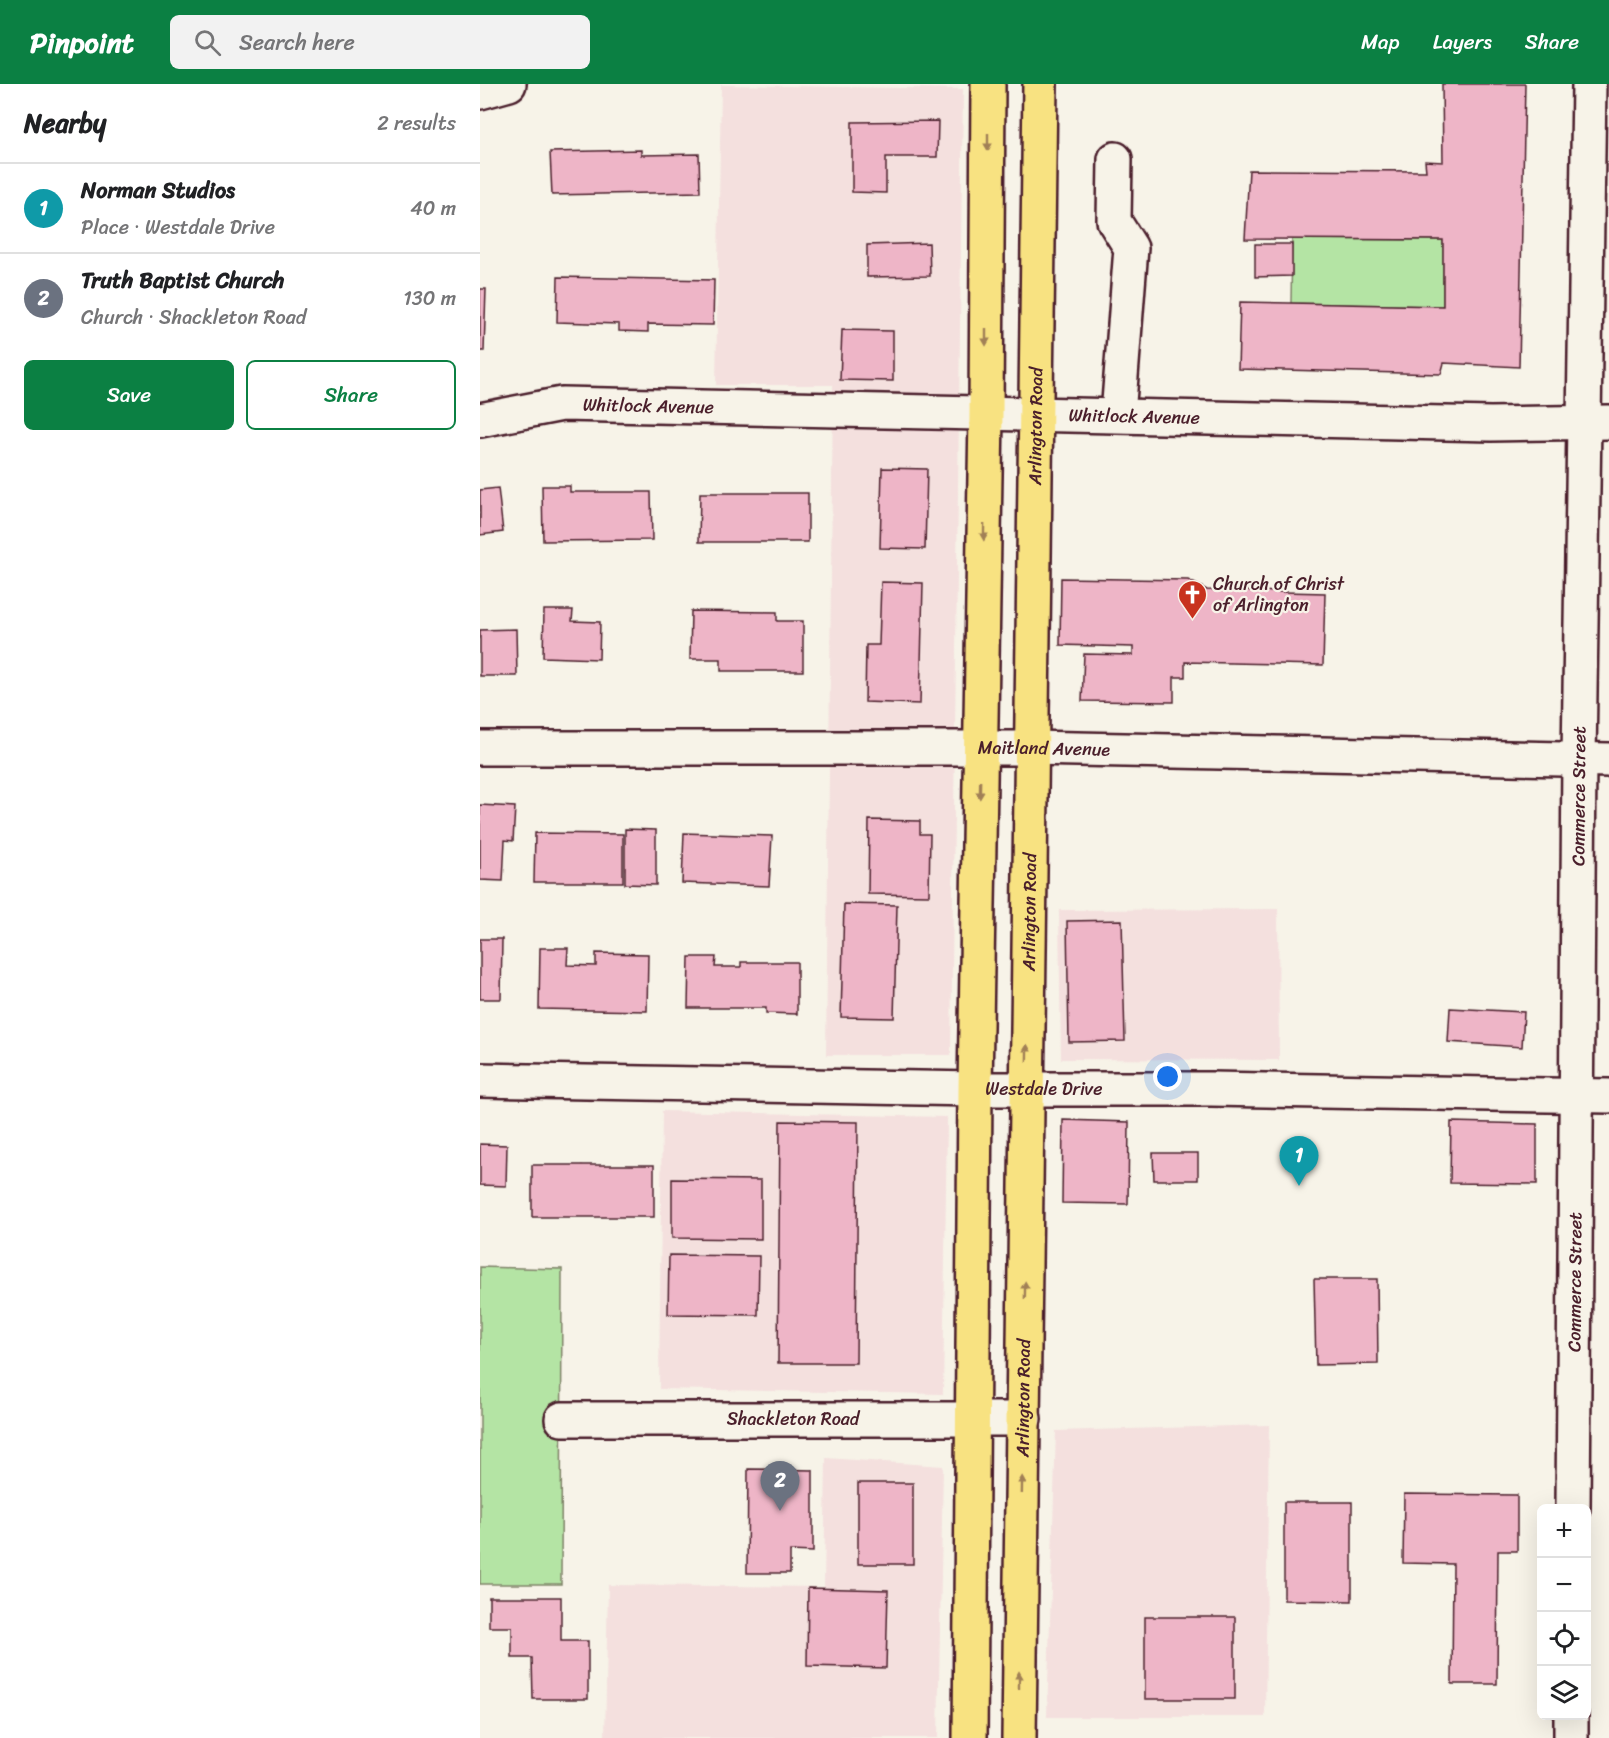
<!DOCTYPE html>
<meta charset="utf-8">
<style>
body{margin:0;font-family:Sriracha,sans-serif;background:#f2f2f2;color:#202124}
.controls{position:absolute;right:18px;bottom:18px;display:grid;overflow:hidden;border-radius:9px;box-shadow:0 6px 24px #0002}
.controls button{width:54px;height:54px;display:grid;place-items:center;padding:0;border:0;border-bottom:2px solid #e0e0e0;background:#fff;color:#202124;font:30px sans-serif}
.you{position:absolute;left:688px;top:993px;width:21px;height:21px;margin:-15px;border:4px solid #fff;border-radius:50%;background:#1a73e8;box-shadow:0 0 0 9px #1a73e833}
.badge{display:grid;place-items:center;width:39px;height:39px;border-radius:50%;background:#0b8043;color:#fff;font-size:20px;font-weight:700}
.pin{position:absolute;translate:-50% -50px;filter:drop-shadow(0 2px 3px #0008)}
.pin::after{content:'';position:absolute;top:32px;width:21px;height:18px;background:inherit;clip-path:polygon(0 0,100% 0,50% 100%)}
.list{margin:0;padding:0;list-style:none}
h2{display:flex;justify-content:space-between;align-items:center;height:78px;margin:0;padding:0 24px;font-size:26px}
h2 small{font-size:20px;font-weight:400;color:#757577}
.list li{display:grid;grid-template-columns:39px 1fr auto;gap:18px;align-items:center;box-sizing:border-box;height:90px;padding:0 24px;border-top:2px solid #e0e0e0}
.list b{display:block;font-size:22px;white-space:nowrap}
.list p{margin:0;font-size:20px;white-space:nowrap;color:#757577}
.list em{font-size:20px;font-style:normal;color:#757577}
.actions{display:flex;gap:12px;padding:18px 24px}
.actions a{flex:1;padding:14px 0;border:2px solid #0b8043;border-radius:9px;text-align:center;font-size:21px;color:#0b8043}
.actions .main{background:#0b8043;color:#fff}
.icon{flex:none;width:33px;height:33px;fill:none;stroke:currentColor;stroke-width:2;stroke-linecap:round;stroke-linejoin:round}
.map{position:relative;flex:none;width:1129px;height:1654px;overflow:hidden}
header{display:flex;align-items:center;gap:36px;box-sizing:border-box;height:84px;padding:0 30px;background:#0b8043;color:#fff}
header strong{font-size:28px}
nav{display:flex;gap:33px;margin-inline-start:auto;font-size:21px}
.search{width:420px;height:54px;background:#f2f2f2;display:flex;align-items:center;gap:15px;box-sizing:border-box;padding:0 21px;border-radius:9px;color:#757577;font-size:22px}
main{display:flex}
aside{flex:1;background:#fff}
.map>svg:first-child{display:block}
.built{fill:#f4e0de}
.green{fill:#b4e4a4;stroke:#7f8268;stroke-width:1.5}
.building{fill:#eeb5c7;stroke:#4a1f2b;stroke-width:1.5}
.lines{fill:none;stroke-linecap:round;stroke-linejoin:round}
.minor-casing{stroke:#4a1f2b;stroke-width:38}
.major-casing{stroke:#4a1f2b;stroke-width:38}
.minor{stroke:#f7f3e8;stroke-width:33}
.major{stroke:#f8e281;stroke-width:33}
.oneway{fill:#a18056}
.labels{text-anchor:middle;stroke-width:4.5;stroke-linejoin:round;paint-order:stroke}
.street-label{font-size:18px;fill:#4a1f2b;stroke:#f7f3e8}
.poi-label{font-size:18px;fill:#4a1f2b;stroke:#f7f3e8;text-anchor:start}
</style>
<header>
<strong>Pinpoint</strong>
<div class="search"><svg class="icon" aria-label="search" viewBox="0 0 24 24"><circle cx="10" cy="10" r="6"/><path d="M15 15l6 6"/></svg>Search here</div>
<nav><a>Map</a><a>Layers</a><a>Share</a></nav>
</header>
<main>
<aside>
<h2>Nearby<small>2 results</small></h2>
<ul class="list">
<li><span class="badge" style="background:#0f9aa8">1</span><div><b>Norman Studios</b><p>Place · Westdale Drive</p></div><em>40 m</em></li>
<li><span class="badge" style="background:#6b7280">2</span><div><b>Truth Baptist Church</b><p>Church · Shackleton Road</p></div><em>130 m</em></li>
</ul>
<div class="actions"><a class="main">Save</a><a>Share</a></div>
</aside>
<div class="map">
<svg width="1129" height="1654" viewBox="0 0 1129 1654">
<rect width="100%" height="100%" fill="#f7f3e8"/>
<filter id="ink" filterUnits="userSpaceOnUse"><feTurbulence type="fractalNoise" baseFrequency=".0167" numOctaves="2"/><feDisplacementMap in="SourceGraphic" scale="12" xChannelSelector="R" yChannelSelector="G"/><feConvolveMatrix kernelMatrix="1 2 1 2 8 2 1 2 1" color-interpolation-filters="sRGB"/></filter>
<g filter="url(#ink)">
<!-- built -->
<g class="built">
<polygon points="241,1 483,5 471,971 346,971 353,301 236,301"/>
<polygon points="798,825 799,976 581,975 579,826"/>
<polygon points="182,1027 467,1033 463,1310 179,1305"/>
<polygon points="789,1341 785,1633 567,1633 576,1347"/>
<polygon points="346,1374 463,1382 458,1654 125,1654 128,1501 344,1503"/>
</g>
<!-- green -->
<g class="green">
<polygon points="812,155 963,156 963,222 811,219"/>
<polygon points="0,1183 82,1185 81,1500 0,1500"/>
</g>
<!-- building -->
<g class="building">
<polygon points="962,0 1045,0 1039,283 964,279 961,290 758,285 760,218 963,222 963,156 765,155 769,86 946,87 945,77 963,78"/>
<polygon points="458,37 457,73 406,73 406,109 372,108 372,38"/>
<polygon points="161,66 161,71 219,70 220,108 72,111 70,68"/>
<polygon points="449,159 450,192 387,193 387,161"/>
<polygon points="775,160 812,160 812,192 775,193"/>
<polygon points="78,193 234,196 233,241 168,240 168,248 139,247 139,240 77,238"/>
<polygon points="0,205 6,205 4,267 0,267"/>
<polygon points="362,246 413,247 413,297 360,296"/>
<polygon points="402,384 447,385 445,465 400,464"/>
<polygon points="62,402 90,402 90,408 171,408 172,456 63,457"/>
<polygon points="18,404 23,448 0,451 0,406"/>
<polygon points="220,409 328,409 328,458 219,458"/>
<polygon points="581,494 708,496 727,506 845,509 843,581 705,578 705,593 694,593 694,618 602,617 604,570 653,571 653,563 580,561"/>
<polygon points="401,498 443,499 440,620 385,618 386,561 399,561"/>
<polygon points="64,526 93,526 92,537 120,538 119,575 63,573"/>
<polygon points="211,527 297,528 297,537 323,537 323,587 241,587 241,575 210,575"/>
<polygon points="36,545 37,592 0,592 0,546"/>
<polygon points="0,721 35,723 33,757 25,756 23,797 0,796"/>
<polygon points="389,736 440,737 440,750 450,750 449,811 388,810"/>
<polygon points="145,745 176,746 176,801 145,800"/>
<polygon points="55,749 143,750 143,798 54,798"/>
<polygon points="204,749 292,752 289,802 202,799"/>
<polygon points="364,820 417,821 414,934 361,933"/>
<polygon points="642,836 645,957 589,958 587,837"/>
<polygon points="0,855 22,855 21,915 0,915"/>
<polygon points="60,864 88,864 87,881 116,882 116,869 168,870 167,927 59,925"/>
<polygon points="209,873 236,873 235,883 261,883 261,878 317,878 317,930 286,929 286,924 208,924"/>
<polygon points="970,924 1044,928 1042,963 968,958"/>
<polygon points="583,1036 649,1038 648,1120 582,1119"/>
<polygon points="300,1037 378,1038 376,1279 298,1279"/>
<polygon points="971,1038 1057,1040 1057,1100 970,1099"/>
<polygon points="0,1060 27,1061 26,1102 0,1101"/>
<polygon points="673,1069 718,1069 718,1096 674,1096"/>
<rect x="52" y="1081" width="122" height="52"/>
<polygon points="192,1095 281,1096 281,1155 192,1154"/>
<polygon points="189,1171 279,1172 278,1231 188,1230"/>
<polygon points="834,1195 897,1195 898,1280 836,1281"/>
<polygon points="268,1385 333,1386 333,1468 310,1467 310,1489 267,1489"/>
<rect x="378" y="1399" width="55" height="81"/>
<polygon points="924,1410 1037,1411 1037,1467 1018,1467 1017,1600 972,1600 973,1480 923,1479"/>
<polygon points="804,1418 872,1418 872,1517 804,1516"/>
<polygon points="328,1504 408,1506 406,1584 327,1582"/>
<polygon points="9,1513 81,1513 81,1557 108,1557 108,1615 53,1615 52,1574 32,1574 32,1543 9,1543"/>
<rect x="665" y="1533" width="90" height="82"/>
</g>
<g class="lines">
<defs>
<g id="minor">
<polyline points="0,8 29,0"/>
<polyline points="635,75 634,137 651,164 638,331"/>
<path id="s1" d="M0 336 82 320 1011 340 1129 338"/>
<path id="s2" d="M0 664H550L1129 676"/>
<path id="s3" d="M0 996 495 1005H731L1129 1012"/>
<path id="s4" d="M82 1335H544"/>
<path id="s5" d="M1093 1424 1099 675 1109 0"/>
<polyline points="1091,1654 1091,1632"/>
</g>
<g id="major">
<polyline points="490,1654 495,1005 506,330 508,0"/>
<path id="s6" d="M539 1654 560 0"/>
</g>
</defs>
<!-- minor casing -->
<use href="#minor" class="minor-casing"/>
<!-- major casing -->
<use href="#major" class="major-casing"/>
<!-- minor -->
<use href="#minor" class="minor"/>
<!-- major -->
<use href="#major" class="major"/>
</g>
<!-- one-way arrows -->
<defs><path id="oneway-solid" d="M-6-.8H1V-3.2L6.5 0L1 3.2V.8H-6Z" transform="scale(1.5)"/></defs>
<g class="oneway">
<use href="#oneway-solid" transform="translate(508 58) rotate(90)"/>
<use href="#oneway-solid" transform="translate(506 253) rotate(90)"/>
<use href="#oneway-solid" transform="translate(504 448) rotate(91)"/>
<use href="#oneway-solid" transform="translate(500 706) rotate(91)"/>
<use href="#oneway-solid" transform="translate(547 969) rotate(-89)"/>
<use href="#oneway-solid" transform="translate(545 1206) rotate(-89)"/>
<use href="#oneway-solid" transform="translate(542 1401) rotate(-89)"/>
<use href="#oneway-solid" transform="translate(539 1596) rotate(-90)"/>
</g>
</g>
<!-- icons -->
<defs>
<symbol id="church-pin" viewBox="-11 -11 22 30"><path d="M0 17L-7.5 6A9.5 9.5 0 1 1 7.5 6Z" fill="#c8321e" stroke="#f7f3e8"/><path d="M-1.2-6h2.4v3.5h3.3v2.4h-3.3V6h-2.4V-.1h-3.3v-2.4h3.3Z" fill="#fff"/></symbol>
</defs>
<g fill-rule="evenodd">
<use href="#church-pin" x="696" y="494" width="33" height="45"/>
</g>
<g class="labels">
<!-- street labels -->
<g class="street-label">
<text dy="6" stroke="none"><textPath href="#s1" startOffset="170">Whitlock Avenue</textPath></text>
<text dy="6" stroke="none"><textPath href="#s1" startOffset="656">Whitlock Avenue</textPath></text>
<text dy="6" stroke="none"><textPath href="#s6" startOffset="1312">Arlington Road</textPath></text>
<text dy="6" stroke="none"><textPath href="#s2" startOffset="564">Maitland Avenue</textPath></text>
<text dy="6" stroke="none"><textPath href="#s5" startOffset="712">Commerce Street</textPath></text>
<text dy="6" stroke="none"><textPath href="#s6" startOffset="826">Arlington Road</textPath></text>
<text dy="6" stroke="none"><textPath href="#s3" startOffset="564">Westdale Drive</textPath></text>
<text dy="6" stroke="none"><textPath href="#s5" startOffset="226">Commerce Street</textPath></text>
<text dy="6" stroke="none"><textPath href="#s6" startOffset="340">Arlington Road</textPath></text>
<text dy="6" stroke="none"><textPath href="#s4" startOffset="231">Shackleton Road</textPath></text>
</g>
<!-- poi labels -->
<g class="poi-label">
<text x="733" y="506">Church of Christ<tspan x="733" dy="21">of Arlington</tspan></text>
</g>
</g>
</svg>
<div class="controls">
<button>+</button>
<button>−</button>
<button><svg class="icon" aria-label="locate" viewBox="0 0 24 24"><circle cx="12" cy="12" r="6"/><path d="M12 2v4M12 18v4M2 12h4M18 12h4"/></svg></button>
<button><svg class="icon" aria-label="layers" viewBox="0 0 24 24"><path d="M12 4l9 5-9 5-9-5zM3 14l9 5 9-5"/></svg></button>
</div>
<div class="you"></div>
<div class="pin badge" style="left:819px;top:1102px;background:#0f9aa8">1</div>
<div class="pin badge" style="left:300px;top:1427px;background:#6b7280">2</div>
</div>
</main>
